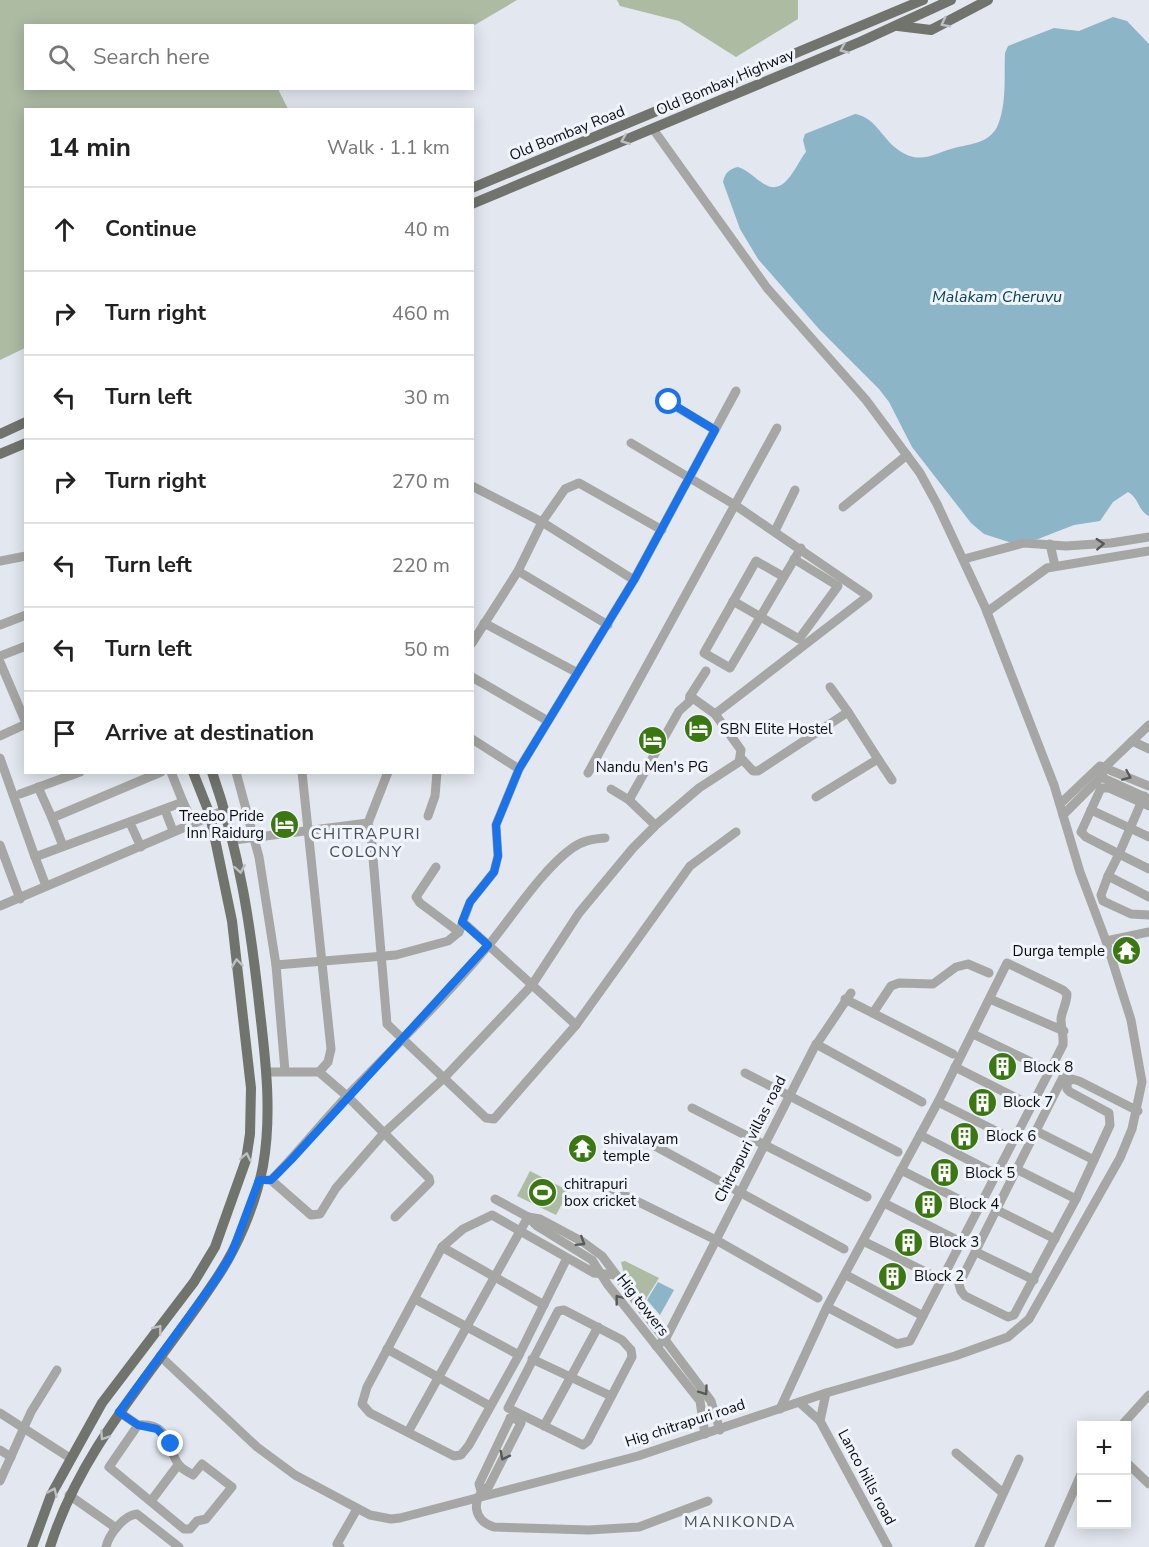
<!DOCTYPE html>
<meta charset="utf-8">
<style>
body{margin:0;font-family:"Nunito Sans",sans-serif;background:#f2f2f2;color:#222}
.controls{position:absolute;right:18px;bottom:18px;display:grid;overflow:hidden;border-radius:0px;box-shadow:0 3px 15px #0003}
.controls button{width:54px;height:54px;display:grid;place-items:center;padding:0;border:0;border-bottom:2px solid #e0e0e0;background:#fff;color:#222;font:30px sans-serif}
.stop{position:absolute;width:18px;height:18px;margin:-14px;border:4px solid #1a73e8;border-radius:50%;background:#fff}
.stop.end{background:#1a73e8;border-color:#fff;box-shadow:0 2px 6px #0008}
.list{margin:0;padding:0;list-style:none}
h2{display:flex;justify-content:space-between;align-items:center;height:78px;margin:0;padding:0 24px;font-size:26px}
h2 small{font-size:20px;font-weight:400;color:#767676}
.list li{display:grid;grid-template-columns:39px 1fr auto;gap:18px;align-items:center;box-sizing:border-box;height:84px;padding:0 24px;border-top:2px solid #e0e0e0}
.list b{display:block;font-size:22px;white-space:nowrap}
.list em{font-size:20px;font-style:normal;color:#767676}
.icon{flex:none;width:33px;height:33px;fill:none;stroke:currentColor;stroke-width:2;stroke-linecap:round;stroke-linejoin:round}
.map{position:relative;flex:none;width:1149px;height:1547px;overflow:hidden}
.search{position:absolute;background:#fff;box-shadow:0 3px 15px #0003;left:24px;top:24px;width:450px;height:66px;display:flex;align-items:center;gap:15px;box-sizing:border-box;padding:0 21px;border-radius:0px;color:#767676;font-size:22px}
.panel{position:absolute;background:#fff;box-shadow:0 3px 15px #0003;left:24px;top:108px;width:450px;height:666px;border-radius:0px}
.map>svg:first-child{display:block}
.green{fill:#adbba3}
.water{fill:#8cb5c8}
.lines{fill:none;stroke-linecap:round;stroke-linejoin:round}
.minor{stroke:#a6a7a4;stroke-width:9}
.major{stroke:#71736d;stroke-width:10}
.oneway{stroke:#bdc0c3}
.oneway2{stroke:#585a59}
.route{stroke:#1a73e8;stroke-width:8}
.labels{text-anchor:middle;stroke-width:6;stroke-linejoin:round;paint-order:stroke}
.street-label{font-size:15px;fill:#0a0c0e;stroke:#f0f4fc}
.poi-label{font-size:15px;fill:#0a0c0e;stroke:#f0f4fc;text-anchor:start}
.water-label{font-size:16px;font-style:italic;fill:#064155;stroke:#f0f4fc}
.neighbourhood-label{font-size:16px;letter-spacing:1.5px;fill:#4a4d54;stroke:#f0f4fc}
</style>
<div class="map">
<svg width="1149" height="1547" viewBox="0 0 1149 1547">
<rect width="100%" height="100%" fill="#e3e7ef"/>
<!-- green -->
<g class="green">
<polygon points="0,0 517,0 473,26 26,26 26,88 278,89 288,109 26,110 25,348 0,360"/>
<polygon points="617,0 798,0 798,19 736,57 679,21 620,6"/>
<polygon points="530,1171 569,1191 556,1215 517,1196"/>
<polygon points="625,1261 659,1278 644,1302 624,1274 621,1262"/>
</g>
<!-- water -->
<g class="water">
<path d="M1113 17 1127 21 1149 44V516C1138 511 1139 498 1128 492L1113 502 1100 521 1074 525 1038 539 1012 543 984 534 971 523 912 447 889 402 879 389 819 329 758 259 740 229 723 182C725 173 729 169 738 167 750 171 756 180 766 185 786 196 797 162 806 152L803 140 805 134 855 114C875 117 882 138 897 149 921 167 935 152 958 147 973 144 989 142 997 127 1007 106 1004 76 1005 53L1008 46 1054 28 1079 31Z"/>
<polygon points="658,1282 674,1290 660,1315 647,1300"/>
</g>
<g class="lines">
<!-- minor -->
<g class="minor">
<polyline points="663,399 715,430"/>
<polyline points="631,443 735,505 868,596 715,714"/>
<polyline points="472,486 542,522 518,571 472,643"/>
<polyline points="843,507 907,455"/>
<polyline points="775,531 795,490"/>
<polyline points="1050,544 1055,566"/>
<polyline points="964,559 1024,543 1066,546 1111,543 1149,537"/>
<polyline points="0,561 26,556"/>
<polyline points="518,571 608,625"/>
<polyline points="784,577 756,561 704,653 730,668 801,548"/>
<polyline points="634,580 542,522 565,489 579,483 662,530"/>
<polyline points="733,601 799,639 838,586 794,559"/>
<polyline points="987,612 1047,568 1149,551"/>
<polyline points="484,623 576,672"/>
<polyline points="0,625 26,615"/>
<polyline points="0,656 26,646"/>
<polyline points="0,662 26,723"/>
<polyline points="472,677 548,721"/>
<polyline points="830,687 848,712"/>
<polyline points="690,696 706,671"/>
<polyline points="0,736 26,724"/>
<polyline points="472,739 519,769"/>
<polyline points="1132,741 1149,749"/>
<polyline points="0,758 35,857"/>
<polyline points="741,758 753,771 758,771 848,712 878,759 816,797"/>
<polyline points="878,759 892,780"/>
<polyline points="236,772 259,857 276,965 285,1071"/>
<polyline points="302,772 331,1049 328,1062 319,1072"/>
<polyline points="388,772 368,823 371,834 387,1024 486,1118 494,1119 576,1025 690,866 736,832"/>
<polyline points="588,773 777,428"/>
<polyline points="1101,777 1149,799"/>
<polyline points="38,787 52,818"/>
<polyline points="611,789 629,800 655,825"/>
<polyline points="20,794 80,772"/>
<polyline points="1144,796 1119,854 1149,869"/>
<polyline points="183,802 193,823"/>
<polyline points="1060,804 1100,766 1149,786"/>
<polyline points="1149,806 1109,788 1101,788 1081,832 1086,837 1119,854 1108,876 1149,897"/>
<polyline points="165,810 173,831"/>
<polyline points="1091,810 1149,837"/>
<polyline points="1063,815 1101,777 1105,767 1149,725"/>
<polyline points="428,816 435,796 437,772"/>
<polyline points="130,823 141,847"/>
<polyline points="234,840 368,823"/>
<polyline points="0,845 20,899"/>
<polyline points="63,846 52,818 161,772"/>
<polyline points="436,867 416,897 420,903 459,932"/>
<polyline points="1108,876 1101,895 1103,901 1131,914 1149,915"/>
<polyline points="46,886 35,857 183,802 171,772"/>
<polyline points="0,906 225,810"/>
<polyline points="463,922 576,1025"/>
<polyline points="1106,941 1149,932"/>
<polyline points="276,965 396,955 448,941 459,932 470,902 494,872 498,856 496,825 519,769 634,580 736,391"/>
<polyline points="845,999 953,1054"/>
<polyline points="990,999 1064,1031"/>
<polyline points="873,1013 891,986 899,983 933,984 956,967 968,964 989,973"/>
<polyline points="973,1034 1050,1071"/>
<polyline points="816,1044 922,1102"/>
<polyline points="955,1067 1032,1106"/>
<polyline points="1067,1069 959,1284 961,1291 965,1296 1008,1317 1014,1315 1076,1199 1110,1125 1109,1113 1070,1092 1067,1089 1067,1083 1072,1079 1079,1081 1138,1111"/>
<polyline points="267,1072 319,1072 347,1096 429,1178 430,1182 395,1217"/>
<polyline points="745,1073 898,1152"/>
<polyline points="938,1102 1014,1140"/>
<polyline points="692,1108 867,1197"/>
<polyline points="1038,1132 1094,1160"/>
<polyline points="920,1135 996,1174"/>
<polyline points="655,1146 844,1249"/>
<polyline points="901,1170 978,1209"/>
<polyline points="1018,1170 1076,1199"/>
<path d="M267 1180H271C298 1153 321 1123 348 1095 395 1046 445 998 488 946 511 918 543 869 571 849 581 841 592 839 605 838"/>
<polyline points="271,1180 311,1215 320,1214 336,1188 384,1133 444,1078 532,985 579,913 633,848 657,824 699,788 739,762 741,750 715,714 690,696 689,702 679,711 629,800"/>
<polyline points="608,1187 716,1240 818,1298"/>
<polyline points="495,1199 528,1217 540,1219 583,1242 602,1256 711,1401 720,1430"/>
<polyline points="884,1203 961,1242"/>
<polyline points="997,1210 1055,1239"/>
<polyline points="528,1217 537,1226 592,1260 608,1285 700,1401 705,1434"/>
<polyline points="863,1241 942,1280"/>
<polyline points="442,1247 544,1305"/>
<polyline points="976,1252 1034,1280"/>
<polyline points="567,1258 519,1355 469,1445 461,1455 454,1456 370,1413 362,1404 367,1387 442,1247 463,1229 492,1215 594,1273 615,1275"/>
<polyline points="846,1275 923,1316"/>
<polyline points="415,1299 519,1355"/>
<polygon points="564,1310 622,1340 631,1350 632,1357 588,1441 583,1445 508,1408 558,1311"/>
<polyline points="656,1346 665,1340 814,1048 851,993"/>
<polyline points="387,1349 490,1406"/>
<polyline points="160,1356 257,1447 295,1475 370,1515 391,1519 400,1518 638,1456 826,1393 955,1356 1008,1337 1029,1319 1120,1158 1132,1129 1142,1082 1131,1020 1106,941 1080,872 1054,785 985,607 937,504 920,473 866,400 767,288 653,129"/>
<polyline points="532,1359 611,1396"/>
<polyline points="800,1403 820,1421 888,1547"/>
<path d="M780 1409 827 1307 938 1102 1007 963 1063 990 1067 994C1067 1003 1062 1010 1061 1019 1061 1028 1064 1036 1063 1045L910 1341 897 1344 827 1307"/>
<path d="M119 1412 138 1425 109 1467 184 1529H190L197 1521 206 1519 232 1487 202 1464 193 1475C189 1472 183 1470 180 1466 167 1453 173 1422 138 1425"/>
<polyline points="0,1413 70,1458"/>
<path d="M516 1419 521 1423 489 1486C470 1498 473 1521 494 1527L589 1530 639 1527 708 1501"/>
<polyline points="820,1421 826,1393"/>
<polyline points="544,1426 598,1327"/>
<polyline points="1121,1426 1149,1395"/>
<polyline points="408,1432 528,1217"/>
<polyline points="0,1450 11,1457"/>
<polyline points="956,1453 1003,1493"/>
<polyline points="1126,1462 1149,1484"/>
<polyline points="0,1481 31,1412 57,1370"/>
<polyline points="481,1491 479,1484 509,1421 510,1418 516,1419"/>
<polyline points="69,1495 116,1528"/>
<polyline points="151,1501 178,1465"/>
<path d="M106 1547C109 1534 124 1515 137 1514L179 1547"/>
<polyline points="340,1547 337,1544 357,1509"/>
<polyline points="979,1547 1019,1459"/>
<polyline points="1049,1547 1082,1472"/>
</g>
<!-- major -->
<g class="major">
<polyline points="898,26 931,30 988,0"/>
<polyline points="472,188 923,0"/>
<polyline points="472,204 862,41 951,0"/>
<polyline points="0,434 26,422"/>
<polyline points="0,454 26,443"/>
<polyline points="32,1547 51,1495 102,1403 194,1282 215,1247 246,1160 250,1134 251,1088 232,921 210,815 193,772"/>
<path d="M50 1547C82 1445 156 1370 214 1282 237 1249 255 1206 263 1166 272 1115 266 1063 260 1012 251 929 240 852 212 772"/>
</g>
</g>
<!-- one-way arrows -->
<defs><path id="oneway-chevron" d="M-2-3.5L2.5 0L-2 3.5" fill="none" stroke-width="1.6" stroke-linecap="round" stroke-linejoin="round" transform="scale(1.5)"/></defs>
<g class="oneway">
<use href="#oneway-chevron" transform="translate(945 23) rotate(153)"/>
<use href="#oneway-chevron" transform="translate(844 49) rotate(157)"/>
<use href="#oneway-chevron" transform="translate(625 140) rotate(158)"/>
<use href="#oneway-chevron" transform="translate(240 869) rotate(80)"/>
<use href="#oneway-chevron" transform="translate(237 963) rotate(-97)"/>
<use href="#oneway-chevron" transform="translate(246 1157) rotate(-79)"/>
<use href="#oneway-chevron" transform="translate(158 1329) rotate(-52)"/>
<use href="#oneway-chevron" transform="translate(104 1436) rotate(124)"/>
<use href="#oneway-chevron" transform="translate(53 1492) rotate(-66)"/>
</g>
<g class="oneway2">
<use href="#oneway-chevron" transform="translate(1100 544) rotate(-3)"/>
<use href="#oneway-chevron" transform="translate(1127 776) rotate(24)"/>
<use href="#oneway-chevron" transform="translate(581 1242) rotate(32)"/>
<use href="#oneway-chevron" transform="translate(619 1299) rotate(-128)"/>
<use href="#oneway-chevron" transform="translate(704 1391) rotate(54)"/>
<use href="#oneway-chevron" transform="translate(504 1456) rotate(117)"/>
</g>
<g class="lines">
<!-- route -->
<polyline class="route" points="171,1444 157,1429 138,1425 119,1412 214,1282 231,1255 259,1180 271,1180 291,1160 488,945 462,922 470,902 494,872 498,856 496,825 519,769 634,580 715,430 669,402"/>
</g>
<!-- icons -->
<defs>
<symbol id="hotel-disc" viewBox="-11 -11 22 22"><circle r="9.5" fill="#3b7812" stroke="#f0f4fc"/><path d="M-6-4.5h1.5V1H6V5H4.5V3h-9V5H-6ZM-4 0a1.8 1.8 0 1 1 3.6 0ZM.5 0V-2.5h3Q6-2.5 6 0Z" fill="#fff"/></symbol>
<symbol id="temple-disc" viewBox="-11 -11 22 22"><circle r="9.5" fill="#3b7812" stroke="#f0f4fc"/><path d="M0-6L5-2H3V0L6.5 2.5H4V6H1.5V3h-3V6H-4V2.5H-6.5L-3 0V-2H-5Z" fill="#fff"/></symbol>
<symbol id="building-disc" viewBox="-11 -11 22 22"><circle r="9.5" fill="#3b7812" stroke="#f0f4fc"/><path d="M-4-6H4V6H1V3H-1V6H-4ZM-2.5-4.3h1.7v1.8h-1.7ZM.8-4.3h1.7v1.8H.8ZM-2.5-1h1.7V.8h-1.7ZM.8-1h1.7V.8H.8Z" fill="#fff"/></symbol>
<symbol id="stadium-disc" viewBox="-11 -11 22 22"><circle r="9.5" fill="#3b7812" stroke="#f0f4fc"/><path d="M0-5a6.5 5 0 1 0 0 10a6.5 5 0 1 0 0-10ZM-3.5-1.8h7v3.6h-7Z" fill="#fff"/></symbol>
</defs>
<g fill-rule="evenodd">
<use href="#hotel-disc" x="682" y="712" width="33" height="33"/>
<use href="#hotel-disc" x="636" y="724" width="33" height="33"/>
<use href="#hotel-disc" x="268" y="808" width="33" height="33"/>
<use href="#temple-disc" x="1110" y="934" width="33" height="33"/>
<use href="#building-disc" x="986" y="1050" width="33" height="33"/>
<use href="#building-disc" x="966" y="1086" width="33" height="33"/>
<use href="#building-disc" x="948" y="1120" width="33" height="33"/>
<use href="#temple-disc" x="566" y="1132" width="33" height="33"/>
<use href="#building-disc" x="928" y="1156" width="33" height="33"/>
<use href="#stadium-disc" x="526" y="1176" width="33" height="33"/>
<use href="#building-disc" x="912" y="1188" width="33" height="33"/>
<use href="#building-disc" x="892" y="1226" width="33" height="33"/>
<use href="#building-disc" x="876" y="1260" width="33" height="33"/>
</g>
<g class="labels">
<!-- street labels -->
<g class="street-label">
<text transform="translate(725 82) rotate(-23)" y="5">Old Bombay Highway</text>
<text transform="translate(567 133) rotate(-22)" y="5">Old Bombay Road</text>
<text transform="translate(750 1139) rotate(-63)" y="5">Chitrapuri villas road</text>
<text transform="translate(643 1305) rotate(52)" y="5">Hig towers</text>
<text transform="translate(685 1423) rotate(-18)" y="5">Hig chitrapuri road</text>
<text transform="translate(867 1477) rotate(62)" y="5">Lanco hills road</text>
</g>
<!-- poi labels -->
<g class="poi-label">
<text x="720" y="734">SBN Elite Hostel</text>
<text x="652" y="772" text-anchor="middle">Nandu Men's PG</text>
<text x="264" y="821" text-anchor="end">Treebo Pride<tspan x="264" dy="17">Inn Raidurg</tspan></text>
<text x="1105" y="956" text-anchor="end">Durga temple</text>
<text x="1023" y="1072">Block 8</text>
<text x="1003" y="1107">Block 7</text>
<text x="986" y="1141">Block 6</text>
<text x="603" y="1144">shivalayam<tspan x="603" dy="17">temple</tspan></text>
<text x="965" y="1178">Block 5</text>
<text x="564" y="1189">chitrapuri<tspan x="564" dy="17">box cricket</tspan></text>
<text x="949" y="1209">Block 4</text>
<text x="929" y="1247">Block 3</text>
<text x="914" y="1281">Block 2</text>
</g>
<!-- water labels -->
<g class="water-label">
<text x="997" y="302">Malakam Cheruvu</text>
</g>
<!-- neighbourhood labels -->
<g class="neighbourhood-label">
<text x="366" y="839">CHITRAPURI<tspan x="366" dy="18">COLONY</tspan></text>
<text x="740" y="1527">MANIKONDA</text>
</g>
</g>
</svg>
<div class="controls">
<button>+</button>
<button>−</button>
</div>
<div class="stop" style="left:669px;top:402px"></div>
<div class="stop end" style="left:171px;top:1444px"></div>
<div class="search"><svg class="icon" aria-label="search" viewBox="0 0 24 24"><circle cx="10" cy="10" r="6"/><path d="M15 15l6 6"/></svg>Search here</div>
<section class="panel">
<h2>14 min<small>Walk · 1.1 km</small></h2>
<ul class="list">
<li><svg class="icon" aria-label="ahead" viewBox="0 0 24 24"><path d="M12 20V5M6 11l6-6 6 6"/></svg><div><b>Continue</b></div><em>40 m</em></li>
<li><svg class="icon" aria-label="right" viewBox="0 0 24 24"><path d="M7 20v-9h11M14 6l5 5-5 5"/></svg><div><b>Turn right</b></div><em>460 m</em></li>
<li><svg class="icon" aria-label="left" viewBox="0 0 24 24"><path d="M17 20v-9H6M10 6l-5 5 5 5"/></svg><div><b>Turn left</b></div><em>30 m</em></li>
<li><svg class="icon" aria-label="right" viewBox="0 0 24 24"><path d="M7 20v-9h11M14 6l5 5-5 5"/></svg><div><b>Turn right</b></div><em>270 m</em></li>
<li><svg class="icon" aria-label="left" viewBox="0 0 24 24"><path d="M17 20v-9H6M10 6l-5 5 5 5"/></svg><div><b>Turn left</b></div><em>220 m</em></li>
<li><svg class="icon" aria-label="left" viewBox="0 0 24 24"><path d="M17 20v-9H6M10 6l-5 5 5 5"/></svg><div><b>Turn left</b></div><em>50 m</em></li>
<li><svg class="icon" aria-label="arrive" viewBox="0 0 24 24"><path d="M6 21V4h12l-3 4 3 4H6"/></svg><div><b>Arrive at destination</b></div></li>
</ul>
</section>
</div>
